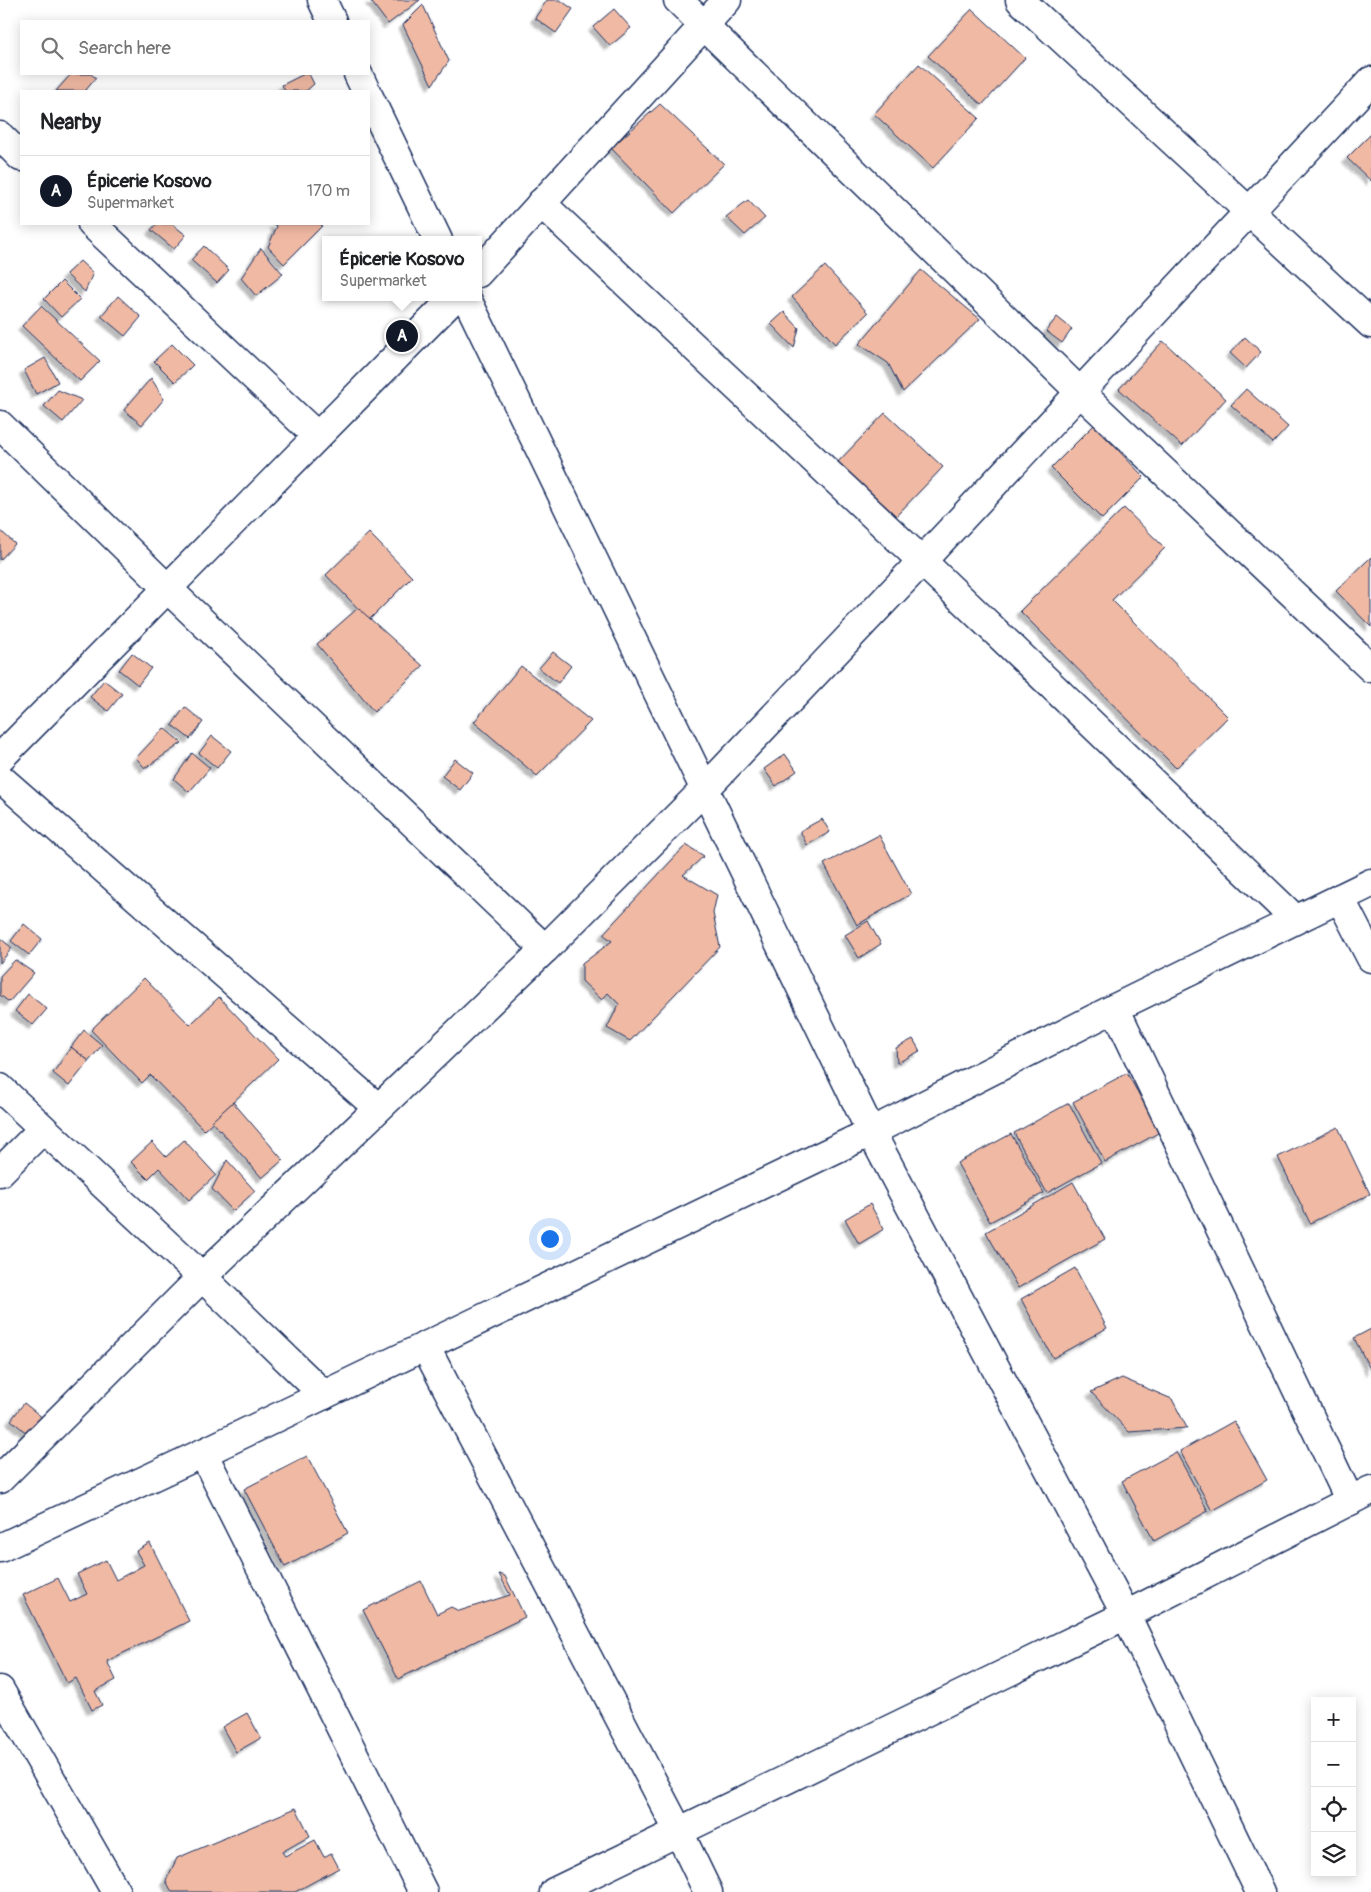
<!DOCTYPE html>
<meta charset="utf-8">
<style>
body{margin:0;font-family:Pangolin,sans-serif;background:#f2f2f2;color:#202124}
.controls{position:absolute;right:15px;bottom:15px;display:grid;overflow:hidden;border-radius:0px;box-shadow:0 2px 12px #0003}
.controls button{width:45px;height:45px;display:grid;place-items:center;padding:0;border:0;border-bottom:1px solid #e0e0e0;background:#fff;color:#202124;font:25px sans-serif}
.you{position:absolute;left:549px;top:1238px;width:18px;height:18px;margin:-12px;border:4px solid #fff;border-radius:50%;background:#1a73e8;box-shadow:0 0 0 8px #1a73e833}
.badge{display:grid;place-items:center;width:32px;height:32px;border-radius:50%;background:#111827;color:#fff;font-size:16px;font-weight:700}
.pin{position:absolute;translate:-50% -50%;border:2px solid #fff;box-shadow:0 1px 5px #0006}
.popup{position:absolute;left:322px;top:236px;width:160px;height:65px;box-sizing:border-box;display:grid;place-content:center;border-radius:0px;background:#fff;filter:drop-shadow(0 1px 4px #0005);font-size:16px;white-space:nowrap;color:#757577}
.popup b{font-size:19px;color:#202124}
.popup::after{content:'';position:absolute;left:50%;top:100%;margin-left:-10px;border:10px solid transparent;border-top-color:#fff}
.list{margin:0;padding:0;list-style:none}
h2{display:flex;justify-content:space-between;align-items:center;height:65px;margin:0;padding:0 20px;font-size:21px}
h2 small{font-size:16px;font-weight:400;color:#757577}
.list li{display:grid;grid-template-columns:32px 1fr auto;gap:15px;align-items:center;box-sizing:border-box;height:70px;padding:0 20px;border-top:1px solid #e0e0e0}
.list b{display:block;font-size:19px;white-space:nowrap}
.list p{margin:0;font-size:16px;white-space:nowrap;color:#757577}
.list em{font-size:16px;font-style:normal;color:#757577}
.icon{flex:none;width:28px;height:28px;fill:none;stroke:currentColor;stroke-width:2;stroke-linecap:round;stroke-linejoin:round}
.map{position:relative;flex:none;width:1371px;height:1892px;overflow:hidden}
.search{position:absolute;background:#fff;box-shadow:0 2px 12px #0003;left:20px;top:20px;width:350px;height:55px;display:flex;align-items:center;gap:12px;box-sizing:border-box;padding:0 18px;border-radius:0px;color:#757577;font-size:19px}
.panel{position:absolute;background:#fff;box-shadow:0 2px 12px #0003;left:20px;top:90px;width:350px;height:135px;border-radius:0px}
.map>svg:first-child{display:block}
.building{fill:#f0b9a3;stroke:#1b2f5e;filter:url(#shadow)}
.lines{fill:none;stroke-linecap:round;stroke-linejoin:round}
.minor-casing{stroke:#1b2f5e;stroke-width:31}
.minor{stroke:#fff;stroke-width:28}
</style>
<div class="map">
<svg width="1371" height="1892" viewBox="0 0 1371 1892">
<defs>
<filter id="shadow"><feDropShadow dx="-4.5" dy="4.5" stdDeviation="1" flood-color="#0004"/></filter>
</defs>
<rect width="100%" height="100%" fill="#fff"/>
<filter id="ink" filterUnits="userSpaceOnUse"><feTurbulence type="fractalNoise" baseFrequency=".02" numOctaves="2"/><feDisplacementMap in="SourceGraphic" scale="10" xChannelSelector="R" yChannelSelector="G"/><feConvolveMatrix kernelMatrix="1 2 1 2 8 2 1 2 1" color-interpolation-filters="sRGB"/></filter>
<g filter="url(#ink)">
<!-- building -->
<g class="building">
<polygon points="370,0 420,0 388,24"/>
<polygon points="547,0 560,0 573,9 556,33 535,18"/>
<polygon points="423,5 449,61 432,85 403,25"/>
<polygon points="614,9 631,28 610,46 593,27"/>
<polygon points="972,9 1025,58 982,105 928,56"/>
<polygon points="919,64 979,118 933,168 874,114"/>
<polygon points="71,74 91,74 96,78 85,91 56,91"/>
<polygon points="304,74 309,74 314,84 306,91 285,91 282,85"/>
<polygon points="660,104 724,164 674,213 611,148"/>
<polygon points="1371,134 1371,181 1347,158"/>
<polygon points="748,200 765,218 745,235 726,217"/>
<polygon points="156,224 172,224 186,235 174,249 151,230"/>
<polygon points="274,224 320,224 322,226 284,264 268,247 277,226"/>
<polygon points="204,246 229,270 217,283 191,260"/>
<polygon points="261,248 283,274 256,296 241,278"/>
<polygon points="80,261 93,273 85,292 66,274"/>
<polygon points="825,266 868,313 835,344 792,297"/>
<polygon points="921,270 980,319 903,392 888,363 859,344"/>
<polygon points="62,281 80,299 61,317 44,299"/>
<polygon points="118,296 141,317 125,336 101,316"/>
<polygon points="41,306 100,361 80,381 22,326"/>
<polygon points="784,312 799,328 794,348 771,324"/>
<polygon points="1057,317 1072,329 1062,343 1046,331"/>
<polygon points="1245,337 1261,352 1246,368 1230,353"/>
<polygon points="1163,341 1226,399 1182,446 1119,389"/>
<polygon points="172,344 193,365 175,382 154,361"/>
<polygon points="45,358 58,382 36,394 24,370"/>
<polygon points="151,378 164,399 142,425 124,410"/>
<polygon points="1246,389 1288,427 1273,443 1231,405"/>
<polygon points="58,390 82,400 63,422 44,406"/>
<polygon points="885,413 943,467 896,516 838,462"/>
<polygon points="1094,425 1144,477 1102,519 1051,468"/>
<polygon points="1124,508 1165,548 1112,600 1228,717 1176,768 1020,611"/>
<polygon points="1,531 15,544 0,560 0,532"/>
<polygon points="369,533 412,577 369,620 326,575"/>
<polygon points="1371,557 1371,627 1336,591"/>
<polygon points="358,608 423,666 374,712 317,644"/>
<polygon points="553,652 571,666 558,683 539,668"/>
<polygon points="132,653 151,668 138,685 119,670"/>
<polygon points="521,666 591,721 537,776 474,722"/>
<polygon points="104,680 122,694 108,711 90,697"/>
<polygon points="185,707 203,722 190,739 172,725"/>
<polygon points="164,728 182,743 145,768 136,758"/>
<polygon points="212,736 231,751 217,768 199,753"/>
<polygon points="192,753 210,768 189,792 174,779"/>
<polygon points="785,754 797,771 776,786 764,769"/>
<polygon points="455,759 473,773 460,790 442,776"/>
<polygon points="822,819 830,832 807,845 800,831"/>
<polygon points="879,835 911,894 857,925 824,864"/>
<polygon points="686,845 704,856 683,875 717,895 713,913 720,947 630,1041 607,1028 619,1004 608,993 602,1000 582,981 582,964 612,941 603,934"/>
<polygon points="868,921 881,944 859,958 845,935"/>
<polygon points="24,924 42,939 29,955 11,941"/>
<polygon points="0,938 12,948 0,963"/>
<polygon points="15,960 34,973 9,1002 0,995 0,976"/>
<polygon points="144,978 190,1025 219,997 278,1059 204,1130 150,1075 142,1083 91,1030"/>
<polygon points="28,994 47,1009 33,1025 15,1011"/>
<polygon points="84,1030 102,1045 89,1061 71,1047"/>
<polygon points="913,1039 920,1051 897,1063 896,1048"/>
<polygon points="71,1047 89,1061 69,1086 53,1073"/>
<polygon points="1127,1073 1160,1132 1105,1162 1073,1102"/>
<polygon points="233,1102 283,1160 262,1178 212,1121"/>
<polygon points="1069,1103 1101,1163 1047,1193 1014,1133"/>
<polygon points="1338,1127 1370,1194 1310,1223 1278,1157"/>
<polygon points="1011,1134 1044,1193 990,1222 957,1163"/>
<polygon points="184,1140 216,1175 189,1200 159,1168 148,1179 131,1162 152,1142 166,1157"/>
<polygon points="227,1160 255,1191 233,1211 212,1189"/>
<polygon points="1073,1182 1105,1239 1018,1288 986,1232"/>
<polygon points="870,1204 884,1229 859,1244 845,1219"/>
<polygon points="1075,1268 1107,1328 1053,1358 1021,1299"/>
<polygon points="1371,1329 1371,1371 1354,1338"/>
<polygon points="1122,1378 1172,1399 1187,1428 1129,1432 1091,1392"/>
<polygon points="24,1403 43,1418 29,1435 11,1420"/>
<polygon points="1234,1421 1267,1480 1212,1511 1180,1451"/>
<polygon points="1176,1452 1208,1511 1154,1541 1122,1481"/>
<polygon points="307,1456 348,1533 285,1567 244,1489"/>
<polygon points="150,1543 189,1621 107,1661 116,1680 95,1691 102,1705 92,1710 76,1678 67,1683 23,1595 58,1578 70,1602 87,1594 77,1574 106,1560 116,1580 144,1565 136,1551"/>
<polygon points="499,1574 505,1576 525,1617 398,1679 363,1610 421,1581 437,1614 451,1607 459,1611 510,1595"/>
<polygon points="247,1713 261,1738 236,1752 222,1727"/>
<polygon points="296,1808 310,1836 282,1852 285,1856 315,1840 324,1857 331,1853 339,1868 295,1892 172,1892 166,1881 177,1858"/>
</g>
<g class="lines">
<defs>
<g id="minor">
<polyline points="322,0 332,21"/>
<polyline points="678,0 1080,392 1371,668"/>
<polyline points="1020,0 1371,324"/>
<polyline points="358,74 366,91"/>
<polyline points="369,97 438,240"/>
<polyline points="0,136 21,157"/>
<polyline points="541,203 922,561 1295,919"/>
<polyline points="92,224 317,436"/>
<polyline points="478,273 727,0"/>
<polyline points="466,297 871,1132 1126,1615 1260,1892"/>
<polyline points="0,425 167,588 545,949"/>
<polyline points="0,758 455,297"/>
<polyline points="0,778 378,1108"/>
<polyline points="1340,898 1371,958"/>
<polyline points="1115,1008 1350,1501"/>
<polyline points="0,1088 202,1277 324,1395"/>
<polyline points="0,1172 43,1129"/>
<polyline points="425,1346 679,1832 708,1892"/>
<polyline points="203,1453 423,1892"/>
<polyline points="0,1479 202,1277 545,949 705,789 922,561 1371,81"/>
<polyline points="0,1548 203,1453 871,1132 1115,1008 1371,883"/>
<polyline points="0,1690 116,1892"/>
<polyline points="554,1892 1126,1615 1371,1490"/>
</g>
</defs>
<!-- minor casing -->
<use href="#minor" class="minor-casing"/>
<!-- minor -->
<use href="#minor" class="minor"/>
</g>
</g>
</svg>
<div class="controls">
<button>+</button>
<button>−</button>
<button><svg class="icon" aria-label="locate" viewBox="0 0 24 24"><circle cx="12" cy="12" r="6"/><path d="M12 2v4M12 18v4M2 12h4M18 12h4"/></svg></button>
<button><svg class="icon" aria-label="layers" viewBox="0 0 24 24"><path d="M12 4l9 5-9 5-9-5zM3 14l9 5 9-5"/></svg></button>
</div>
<div class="you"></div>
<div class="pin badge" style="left:402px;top:336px">A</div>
<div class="popup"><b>Épicerie Kosovo</b>Supermarket</div>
<div class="search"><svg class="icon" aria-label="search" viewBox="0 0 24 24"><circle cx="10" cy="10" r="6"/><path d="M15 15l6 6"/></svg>Search here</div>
<section class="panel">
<h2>Nearby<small></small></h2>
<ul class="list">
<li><span class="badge">A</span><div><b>Épicerie Kosovo</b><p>Supermarket</p></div><em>170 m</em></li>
</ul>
</section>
</div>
